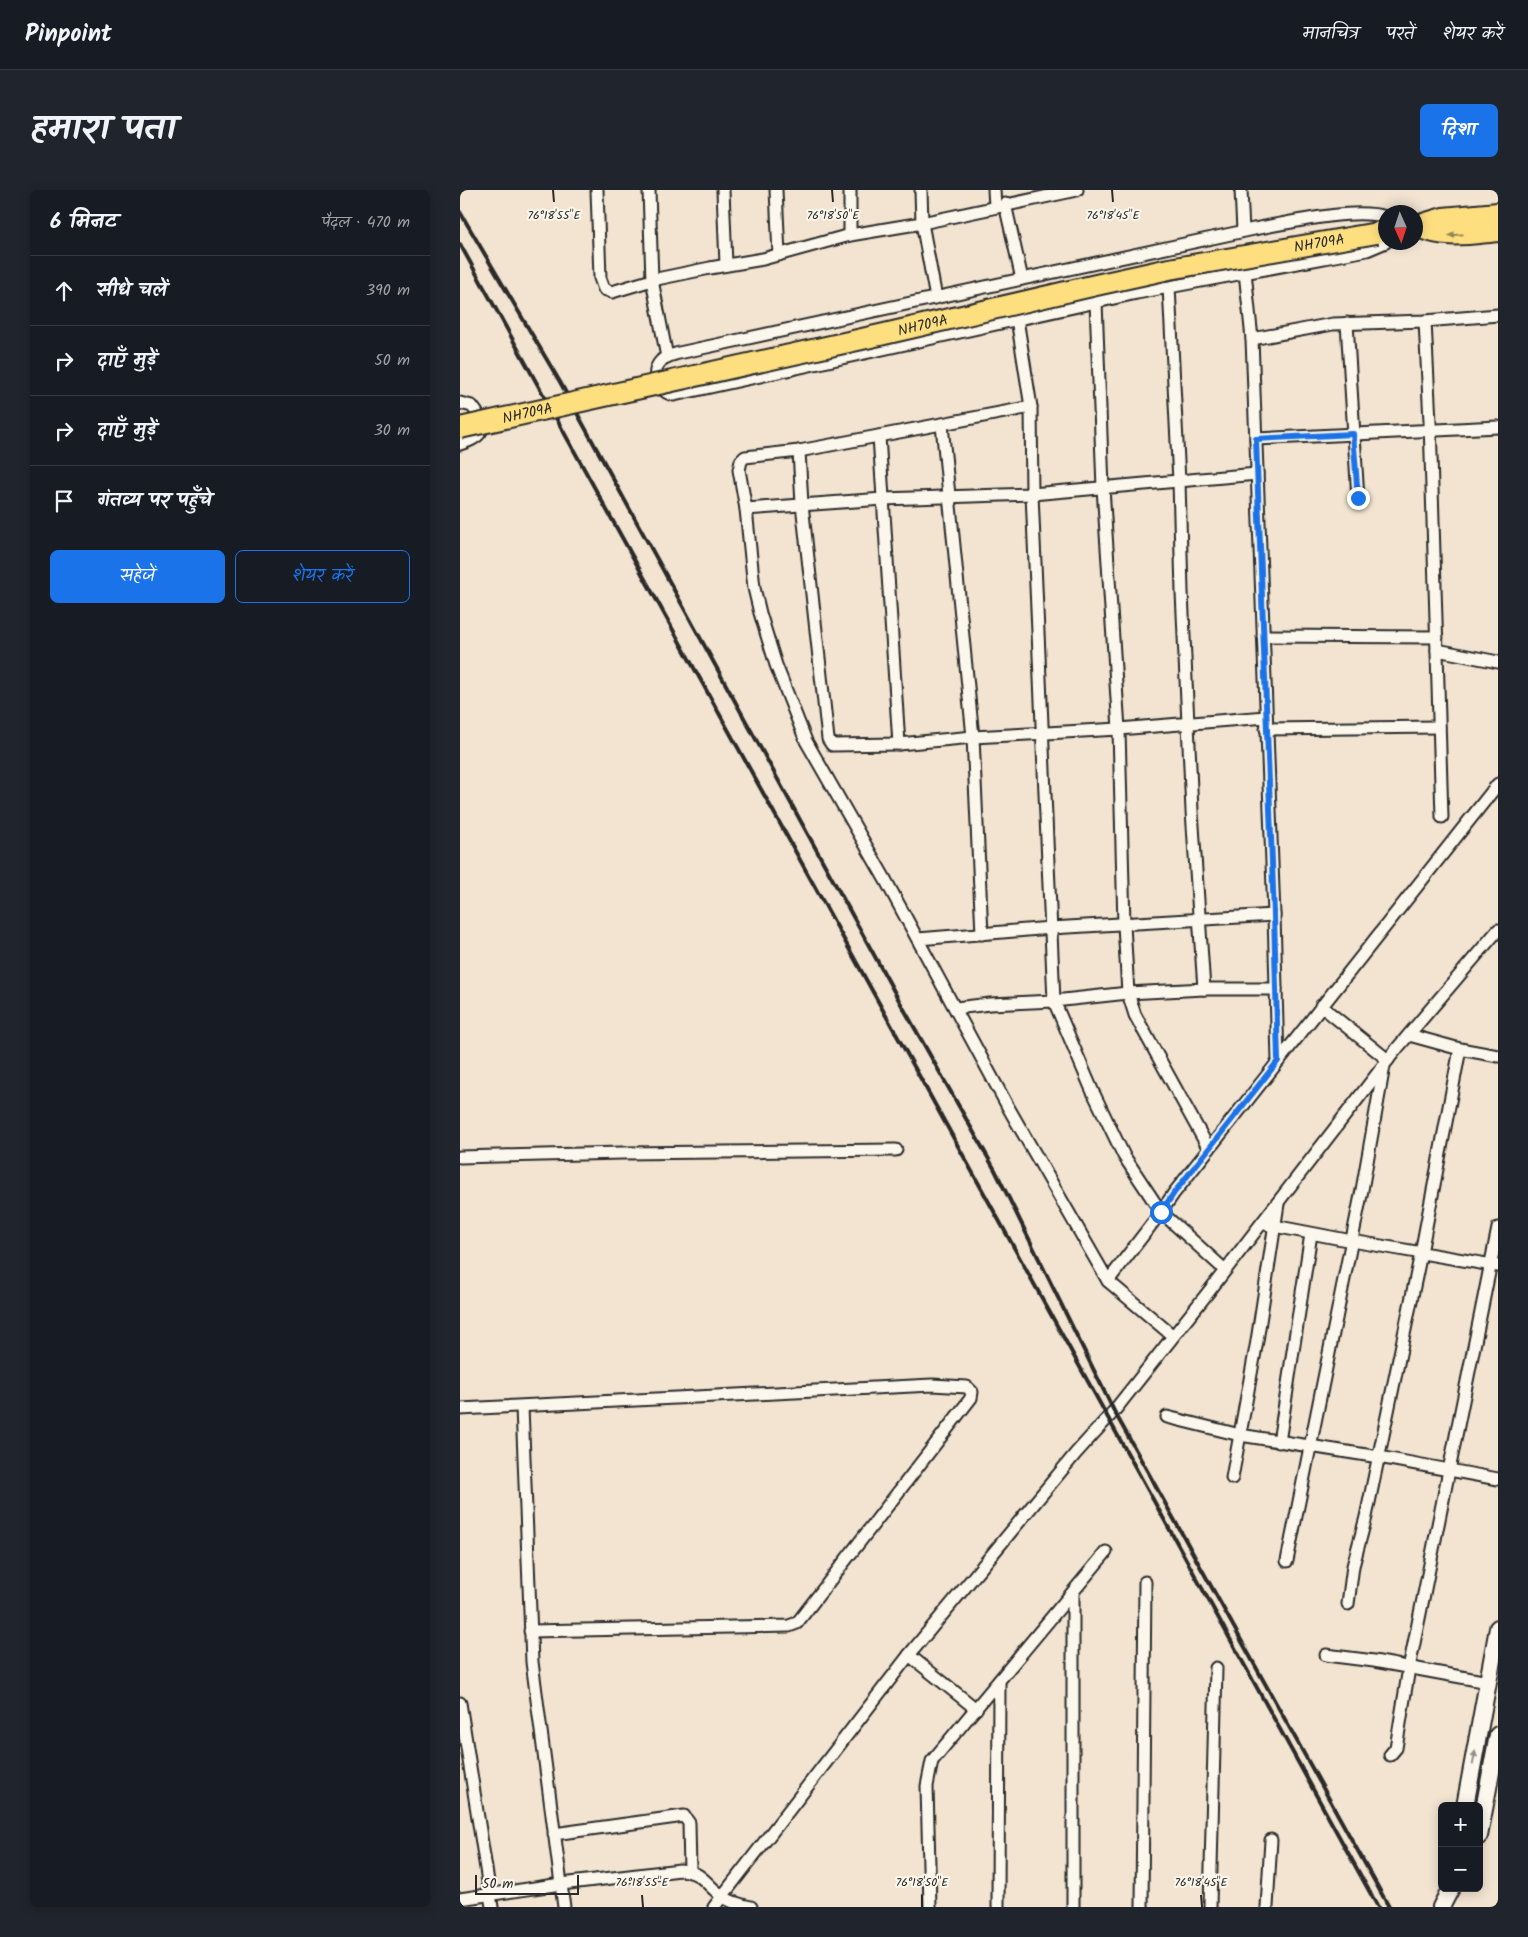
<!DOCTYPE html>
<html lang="hi">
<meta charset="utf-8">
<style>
body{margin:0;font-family:Kalam,"Playpen Sans Deva",sans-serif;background:#20242c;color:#f1f3f6}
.controls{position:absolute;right:15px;bottom:15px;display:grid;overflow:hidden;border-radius:8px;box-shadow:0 2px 12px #0003}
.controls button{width:45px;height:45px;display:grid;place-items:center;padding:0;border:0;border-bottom:1px solid #363941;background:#171b24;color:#f1f3f6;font:25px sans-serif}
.compass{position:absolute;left:918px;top:15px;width:45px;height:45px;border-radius:50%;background:#171b24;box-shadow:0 2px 12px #0003;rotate:177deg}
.scale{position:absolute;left:15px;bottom:12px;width:104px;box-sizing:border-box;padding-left:5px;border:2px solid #2b2b2b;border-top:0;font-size:14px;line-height:18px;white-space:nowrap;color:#2b2b2b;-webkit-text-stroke:4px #fbf7ec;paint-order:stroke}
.stop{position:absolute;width:15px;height:15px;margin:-11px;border:4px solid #1a73e8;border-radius:50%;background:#fff}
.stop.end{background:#1a73e8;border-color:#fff;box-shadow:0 1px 5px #0008}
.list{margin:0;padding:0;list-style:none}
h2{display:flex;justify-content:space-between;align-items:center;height:65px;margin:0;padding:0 20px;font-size:21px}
h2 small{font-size:16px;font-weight:400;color:#9ea1a6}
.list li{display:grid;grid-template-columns:32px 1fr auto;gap:15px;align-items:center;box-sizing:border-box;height:70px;padding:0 20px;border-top:1px solid #363941}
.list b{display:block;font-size:19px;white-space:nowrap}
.list em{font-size:16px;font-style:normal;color:#9ea1a6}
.actions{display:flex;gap:10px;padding:15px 20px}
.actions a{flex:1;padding:11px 0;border:1px solid #1a73e8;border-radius:8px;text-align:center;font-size:18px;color:#1a73e8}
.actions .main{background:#1a73e8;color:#fff}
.icon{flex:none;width:28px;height:28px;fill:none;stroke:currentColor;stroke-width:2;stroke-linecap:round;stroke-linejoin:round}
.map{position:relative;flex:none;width:1038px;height:1717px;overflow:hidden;border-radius:8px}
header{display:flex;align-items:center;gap:30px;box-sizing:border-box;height:70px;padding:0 25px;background:#171b24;border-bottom:1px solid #363941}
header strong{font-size:24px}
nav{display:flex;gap:28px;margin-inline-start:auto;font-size:18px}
.intro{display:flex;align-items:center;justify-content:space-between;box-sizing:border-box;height:120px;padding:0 30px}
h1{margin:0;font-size:35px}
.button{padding:12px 22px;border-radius:8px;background:#1a73e8;color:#fff;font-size:18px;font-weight:700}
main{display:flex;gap:30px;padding:0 30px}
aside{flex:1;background:#171b24;border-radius:8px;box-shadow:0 2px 12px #0003}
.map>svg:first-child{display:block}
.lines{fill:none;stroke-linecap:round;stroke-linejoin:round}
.minor-casing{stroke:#2b2b2b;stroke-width:15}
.secondary-casing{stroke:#2b2b2b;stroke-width:20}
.trunk-casing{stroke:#2b2b2b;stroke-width:24}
.minor{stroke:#fbf7ec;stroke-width:11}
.secondary{stroke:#fbf7ec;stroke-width:16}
.trunk{stroke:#fedf80;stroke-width:20}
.rail{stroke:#2b2b2b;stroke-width:4}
.trunk-bridge-casing{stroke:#2b2b2b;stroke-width:24;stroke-linecap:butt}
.trunk-bridge{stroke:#fedf80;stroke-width:20}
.oneway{fill:#948556}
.oneway2{fill:#93918c}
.route{stroke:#1a73e8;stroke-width:6}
.ticks{fill:none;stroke:#2b2b2b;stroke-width:2}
.labels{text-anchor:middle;stroke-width:4;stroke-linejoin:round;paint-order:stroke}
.street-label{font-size:15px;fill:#2b2b2b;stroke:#fbf7ec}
.ticks-label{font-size:12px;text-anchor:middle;fill:#2b2b2b;stroke:#fbf7ec;stroke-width:4;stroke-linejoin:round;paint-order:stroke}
</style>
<header>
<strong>Pinpoint</strong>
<nav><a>मानचित्र</a><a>परतें</a><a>शेयर करें</a></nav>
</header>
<div class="intro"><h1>हमारा पता</h1><a class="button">दिशा</a></div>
<main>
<aside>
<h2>6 मिनट<small>पैदल · 470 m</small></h2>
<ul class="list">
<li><svg class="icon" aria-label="ahead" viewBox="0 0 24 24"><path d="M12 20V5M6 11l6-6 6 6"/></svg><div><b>सीधे चलें</b></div><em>390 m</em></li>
<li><svg class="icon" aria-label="right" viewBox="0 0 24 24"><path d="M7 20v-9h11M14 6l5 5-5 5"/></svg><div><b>दाएँ मुड़ें</b></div><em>50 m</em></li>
<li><svg class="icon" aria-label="right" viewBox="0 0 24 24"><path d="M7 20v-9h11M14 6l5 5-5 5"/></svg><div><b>दाएँ मुड़ें</b></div><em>30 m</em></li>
<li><svg class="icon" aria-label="arrive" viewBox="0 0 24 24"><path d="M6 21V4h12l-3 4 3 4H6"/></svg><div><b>गंतव्य पर पहुँचे</b></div></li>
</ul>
<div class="actions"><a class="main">सहेजें</a><a>शेयर करें</a></div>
</aside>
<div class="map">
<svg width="1038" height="1717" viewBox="0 0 1038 1717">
<rect width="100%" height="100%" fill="#f2e4d0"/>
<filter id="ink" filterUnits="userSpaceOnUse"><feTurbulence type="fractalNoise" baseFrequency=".02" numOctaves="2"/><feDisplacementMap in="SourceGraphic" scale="10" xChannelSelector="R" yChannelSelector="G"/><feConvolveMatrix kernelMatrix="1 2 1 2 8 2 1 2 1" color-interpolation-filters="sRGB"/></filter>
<g filter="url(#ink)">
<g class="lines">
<defs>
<g id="minor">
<polyline points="137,0 140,88 144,99 152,102 192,90 250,78 303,69 390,45 462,33 617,0"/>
<polyline points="189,0 192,90 207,167"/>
<polyline points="263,0 266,75"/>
<polyline points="316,0 319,65"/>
<polyline points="390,0 390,45"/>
<polyline points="461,0 462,33 476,108"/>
<polyline points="534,0 535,16"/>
<polyline points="781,0 783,41"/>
<polyline points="545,14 562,89"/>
<path d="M926 27C894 17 828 33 794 39L219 163C213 165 205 166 201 171 189 183 199 203 214 205L677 103 907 60 926 52"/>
<polyline points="785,82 792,149 814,725 818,871"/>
<polyline points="709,97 719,291 722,402 732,621 744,799"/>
<polyline points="636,112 643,298 659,539 664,735 668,803 675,825 749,959"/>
<polyline points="557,129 571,217 572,304 594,811 632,900 664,966 701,1022 765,1080"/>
<polyline points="965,131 970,232 982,627"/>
<polyline points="887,133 898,309"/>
<polyline points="792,149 873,134 965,131 1038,125"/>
<path d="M0 213 12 216C29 237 24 247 0 254"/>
<polyline points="571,217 339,261 285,267 281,271 279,280 286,319 294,398 300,423 316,475 346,551 425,689 548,917 648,1091 713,1146"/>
<polyline points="482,235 513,547 522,744"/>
<polyline points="419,246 439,554"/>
<polyline points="796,249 1038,237"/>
<polyline points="339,261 342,314 368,549 372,555 439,554 513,547 659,539 806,527"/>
<polyline points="286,319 423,309 572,304 797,284"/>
<polyline points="803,446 977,447"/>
<polyline points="977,460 1038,472"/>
<polyline points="806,539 979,537"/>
<polyline points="458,749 591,738 814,725"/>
<polyline points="861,816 928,870"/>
<polyline points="496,818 530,814 594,811 668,803 744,799 816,799"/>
<polyline points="949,845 1000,859 1038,866"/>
<polyline points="0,967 162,963 436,960"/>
<polyline points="809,1035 892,1051 1038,1076"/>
<polyline points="648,1091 701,1022 714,1003 1038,594"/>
<polyline points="62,1217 72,1472 104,1717"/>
<polyline points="0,1219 472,1195 507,1197 512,1202 511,1208 337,1433 329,1436 70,1441"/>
<polyline points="707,1227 780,1245 919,1267 1038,1289"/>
<polyline points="819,1252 851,1044"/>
<polyline points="772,1288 797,1151 818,1014"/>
<polyline points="827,1371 902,1000 924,876"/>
<polyline points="888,1414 893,1376 906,1327 961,1063 1000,859"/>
<polyline points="449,1465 516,1519"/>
<polyline points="866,1465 914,1471 1028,1492"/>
<polyline points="0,1513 32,1717"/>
<polyline points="930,1565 936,1558 949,1478 1038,1038"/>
<polyline points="94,1644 224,1626 229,1633 230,1681"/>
<path d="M0 1709 101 1694 220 1680C243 1682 245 1694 262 1706 270 1712 281 1715 291 1717"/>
<polyline points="254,1717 449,1465 616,1263 654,1221 750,1100 934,862 1038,740"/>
<polyline points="470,1717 467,1596 472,1571 646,1362"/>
<polyline points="538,1717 539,1493"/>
<polyline points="613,1717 613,1403"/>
<polyline points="682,1717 685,1392"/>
<polyline points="750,1717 756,1478"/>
<polyline points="807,1717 811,1650"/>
</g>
<g id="secondary">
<polyline points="1005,1616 1038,1438"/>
<polyline points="1019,1646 1038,1545"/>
<polyline points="981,1717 991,1698"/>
</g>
<g id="trunk">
<polyline points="956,36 983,28 1038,23"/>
<path d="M956 36C986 49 1007 44 1038 41"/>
</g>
</defs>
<!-- minor casing -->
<use href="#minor" class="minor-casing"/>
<!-- secondary casing -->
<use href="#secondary" class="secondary-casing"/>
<!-- trunk casing -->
<use href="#trunk" class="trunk-casing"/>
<!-- minor -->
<use href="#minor" class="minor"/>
<!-- secondary -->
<use href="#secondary" class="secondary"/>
<!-- trunk -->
<use href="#trunk" class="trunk"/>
<!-- rail -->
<g class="rail">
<polyline points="0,22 100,192 436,805 535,980 654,1221 929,1717"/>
<polyline points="0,54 918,1717"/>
</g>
<defs>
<g id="trunk-bridge">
<path id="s1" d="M0 238 420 145 636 95 709 79 917 43"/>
</g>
</defs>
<!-- trunk-bridge casing -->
<use href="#trunk-bridge" class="trunk-bridge-casing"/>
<!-- trunk-bridge -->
<use href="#trunk-bridge" class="trunk-bridge"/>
</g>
<!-- one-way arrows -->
<defs><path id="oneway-solid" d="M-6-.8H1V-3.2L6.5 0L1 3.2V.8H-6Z" transform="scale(1.25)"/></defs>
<use class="oneway" href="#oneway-solid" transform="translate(996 45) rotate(175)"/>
<use class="oneway2" href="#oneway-solid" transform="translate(1014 1568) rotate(-80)"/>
</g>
<g class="lines" filter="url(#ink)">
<!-- route -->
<polyline class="route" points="701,1022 714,1003 818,871 814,725 796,249 893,244 898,308"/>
</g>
<!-- ticks -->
<path class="ticks" d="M93 0 94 12M372 0 373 12M652 0 653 12M182 1705 183 1717M462 1705V1717M741 1705 742 1717"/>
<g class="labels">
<!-- street labels -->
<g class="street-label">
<text dy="5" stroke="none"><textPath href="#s1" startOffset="879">NH709A</textPath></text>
<text dy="5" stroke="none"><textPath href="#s1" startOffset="474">NH709A</textPath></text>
<text dy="5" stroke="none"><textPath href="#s1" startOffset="69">NH709A</textPath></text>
</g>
</g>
<g class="ticks-label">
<text x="94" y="29">76°18'55"E</text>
<text x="373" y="29">76°18'50"E</text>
<text x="653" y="29">76°18'45"E</text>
<text x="182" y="1696">76°18'55"E</text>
<text x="462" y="1696">76°18'50"E</text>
<text x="741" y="1696">76°18'45"E</text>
</g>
</svg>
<div class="controls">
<button>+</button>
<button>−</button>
</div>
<svg class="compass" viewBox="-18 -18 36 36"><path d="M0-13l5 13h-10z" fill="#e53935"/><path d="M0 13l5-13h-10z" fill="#9ea1a6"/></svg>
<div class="scale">50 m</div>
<div class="stop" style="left:701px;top:1022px"></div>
<div class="stop end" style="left:898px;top:308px"></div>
</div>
</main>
